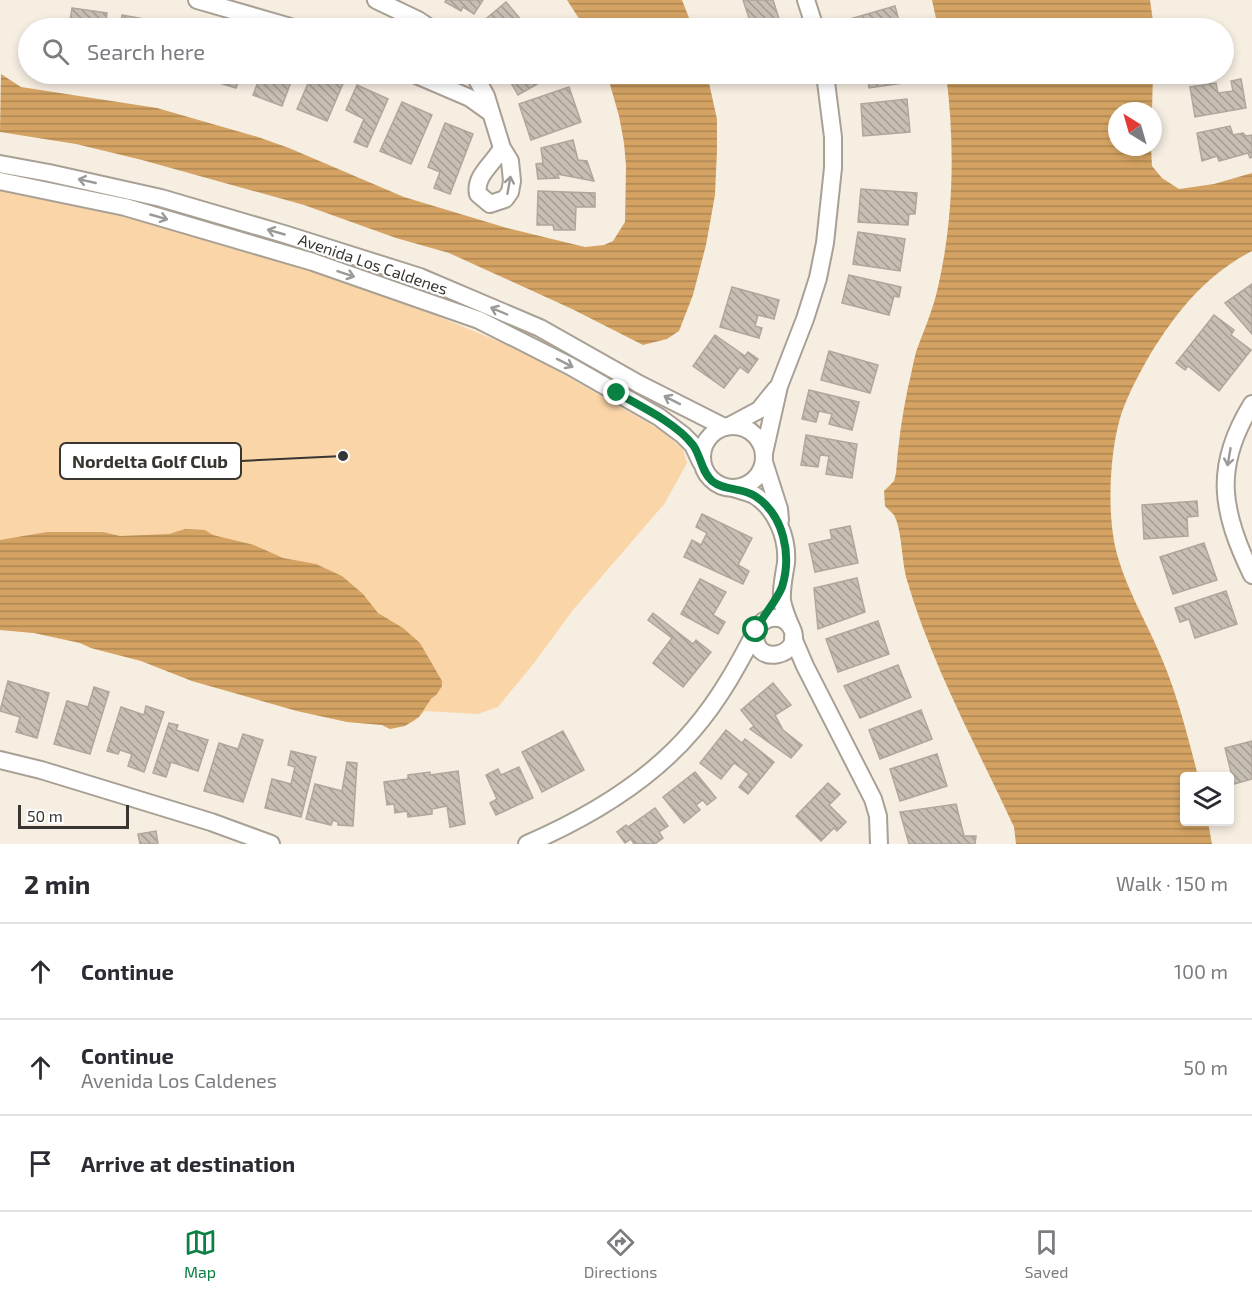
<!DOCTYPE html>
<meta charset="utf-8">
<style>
body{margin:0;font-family:"Exo 2",sans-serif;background:#f7f7f7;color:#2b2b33}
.controls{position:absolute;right:18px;bottom:18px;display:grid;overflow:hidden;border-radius:6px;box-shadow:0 3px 9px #0003}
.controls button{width:54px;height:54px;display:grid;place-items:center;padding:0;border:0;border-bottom:2px solid #e1e1e2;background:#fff;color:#2b2b33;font:30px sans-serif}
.compass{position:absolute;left:1108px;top:102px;width:54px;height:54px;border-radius:50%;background:#fff;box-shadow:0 3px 9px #0003;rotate:323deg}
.scale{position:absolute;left:18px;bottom:15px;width:111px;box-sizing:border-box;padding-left:6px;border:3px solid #393531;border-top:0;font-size:16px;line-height:21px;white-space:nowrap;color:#393531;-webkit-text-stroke:4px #fff;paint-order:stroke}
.stop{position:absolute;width:18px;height:18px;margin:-14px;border:4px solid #0b8043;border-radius:50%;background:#fff}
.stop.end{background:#0b8043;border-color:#fff;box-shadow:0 2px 6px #0008}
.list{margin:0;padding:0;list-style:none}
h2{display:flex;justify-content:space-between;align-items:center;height:78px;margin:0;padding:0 24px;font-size:26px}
h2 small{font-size:20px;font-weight:400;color:#7c7c81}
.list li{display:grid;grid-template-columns:39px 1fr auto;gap:18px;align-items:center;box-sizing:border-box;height:96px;padding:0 24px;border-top:2px solid #e1e1e2}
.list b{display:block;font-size:22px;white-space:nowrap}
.list p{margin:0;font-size:20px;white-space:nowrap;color:#7c7c81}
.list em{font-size:20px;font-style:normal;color:#7c7c81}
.icon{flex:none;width:33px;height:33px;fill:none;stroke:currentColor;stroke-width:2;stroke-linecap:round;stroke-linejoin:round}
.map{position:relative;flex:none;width:1252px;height:844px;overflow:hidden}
.search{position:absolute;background:#fff;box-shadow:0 3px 9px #0003;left:18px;right:18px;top:18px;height:66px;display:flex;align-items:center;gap:15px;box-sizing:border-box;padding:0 21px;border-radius:33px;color:#7c7c81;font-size:22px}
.sheet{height:366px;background:#fff}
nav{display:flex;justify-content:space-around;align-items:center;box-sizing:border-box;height:84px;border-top:2px solid #e1e1e2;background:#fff;font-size:16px;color:#7c7c81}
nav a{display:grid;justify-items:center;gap:3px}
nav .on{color:#0b8043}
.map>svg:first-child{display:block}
.green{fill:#fad5a7}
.water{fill:url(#water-rules)}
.building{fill:url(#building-back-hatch);stroke:#b0a79c;stroke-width:1.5}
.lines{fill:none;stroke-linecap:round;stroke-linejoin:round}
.street-casing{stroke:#a9a095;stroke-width:20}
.street{stroke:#fff;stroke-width:16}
.oneway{stroke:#9c9a98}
.route{stroke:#0b8043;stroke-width:8}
.labels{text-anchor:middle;stroke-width:4.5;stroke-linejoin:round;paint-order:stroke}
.street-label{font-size:16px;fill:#393531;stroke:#fff}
.leader{fill:none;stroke:#393531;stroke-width:2}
.callout-dot{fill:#393531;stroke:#fff;stroke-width:2}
.callout{fill:#fff;stroke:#393531;stroke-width:2}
.callout-label{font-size:18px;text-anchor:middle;font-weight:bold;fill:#393531}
</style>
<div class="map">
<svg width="1252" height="844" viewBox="0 0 1252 844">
<defs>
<pattern id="water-rules" width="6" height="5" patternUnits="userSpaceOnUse" patternTransform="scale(1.5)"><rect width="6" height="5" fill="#d4a363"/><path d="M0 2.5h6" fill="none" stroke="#ad8652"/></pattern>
<pattern id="building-back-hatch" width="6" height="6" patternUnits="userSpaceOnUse" patternTransform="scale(1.5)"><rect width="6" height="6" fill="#c8bfb4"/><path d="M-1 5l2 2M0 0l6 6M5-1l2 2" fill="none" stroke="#a39c93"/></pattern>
</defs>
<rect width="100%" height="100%" fill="#f7eee2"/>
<!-- green -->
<polygon class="green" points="0,190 129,218 251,252 320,272 435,315 500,342 549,366 662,431 683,449 687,463 665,503 573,610 534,663 498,707 478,714 425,711 413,722 390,729 382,725 347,722 297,711 192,681 141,661 91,648 80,643 34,633 0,630"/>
<!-- water -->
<g class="water">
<polygon points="567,0 682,0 693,28 585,28"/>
<polygon points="932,0 1150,0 1154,28 938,28"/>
<polygon points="1,74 21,87 157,108 258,137 289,148 404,197 507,228 585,247 604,245 613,241 625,222 626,166 624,143 619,116 607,74 707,74 717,119 717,150 715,195 706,245 693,295 679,331 667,339 643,345 572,309 449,253 396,238 304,205 142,160 76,144 0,132"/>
<path d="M946 74H1153L1152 111H1117V147H1151L1152 166 1162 178 1179 189 1214 184 1252 173V251C1206 275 1178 310 1151 353 1140 372 1128 394 1121 415 1110 450 1107 509 1115 546 1124 586 1147 622 1162 659 1178 697 1188 737 1198 776H1184V822H1208L1212 844H1016L1014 827C976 745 931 664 906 577 902 559 902 540 897 522L894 515 885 506 884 491 894 481 896 473C898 444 902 416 908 387 911 376 913 363 916 352 924 330 933 310 938 287 954 217 955 144 946 74Z"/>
<polygon points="185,529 205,530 213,535 254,545 283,558 316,564 342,576 363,594 378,613 403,628 420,643 442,681 442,686 437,694 431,699 419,717 405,726 390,729 382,725 347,722 297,711 192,681 141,661 91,648 80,643 34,633 0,630 0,540 47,532 103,532 120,536 169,534"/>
</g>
<!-- building -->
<g class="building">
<polygon points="446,0 483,0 474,14 463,7 461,11 445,2"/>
<polygon points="743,0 773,0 782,28 742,28 740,24 750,21"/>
<polygon points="506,2 528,28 475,28"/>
<polygon points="895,6 901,28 845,28 843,21"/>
<polygon points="72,8 107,13 105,28 69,28"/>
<polygon points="122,15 156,21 154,28 120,28"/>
<polygon points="205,74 241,74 236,88 203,78"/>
<polygon points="261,74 294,74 282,106 253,95"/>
<polygon points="312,74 331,74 345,79 327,121 297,109"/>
<polygon points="506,74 555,74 518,95"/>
<polygon points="867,74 909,74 910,82 869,88"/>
<polygon points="1241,79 1246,108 1195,117 1190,87 1216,83 1218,93 1233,91 1231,81"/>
<polygon points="357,85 388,99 367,147 354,142 364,119 346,110"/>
<polygon points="569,87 581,122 531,140 519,104"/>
<polygon points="907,99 910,132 863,136 861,104"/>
<polygon points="402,102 432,115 411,164 380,151"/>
<polygon points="445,123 473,134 450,194 434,188 440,172 428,167"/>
<polygon points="1230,126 1233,135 1243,133 1246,136 1252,135 1252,157 1250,158 1248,153 1219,161 1217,156 1202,161 1197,133"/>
<polygon points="573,140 578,160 587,161 594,181 557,174 559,178 538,179 536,164 543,163 541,148"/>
<polygon points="861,189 917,193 915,214 909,214 908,225 858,222"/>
<polygon points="538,191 595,193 595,207 576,207 575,230 554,230 553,225 537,225"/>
<polygon points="858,232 905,239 900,271 853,264"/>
<polygon points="849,275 901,287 899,297 894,296 889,315 842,303"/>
<polygon points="1252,284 1252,334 1225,303"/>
<polygon points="732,287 779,300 774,319 758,315 755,326 762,328 759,338 720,327"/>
<polygon points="1214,315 1234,330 1231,335 1251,350 1219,391 1188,366 1185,370 1176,363"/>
<polygon points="715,335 745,356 748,352 758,359 748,373 740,367 724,388 693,366"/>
<polygon points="829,351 878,365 870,393 821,380"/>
<polygon points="809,390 859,402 852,430 829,424 832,414 819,411 816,422 802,419"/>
<polygon points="806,435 857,444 852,478 826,474 829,456 820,455 818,467 801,465"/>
<polygon points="1197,501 1198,516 1187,517 1188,536 1144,539 1142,505"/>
<polygon points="702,514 752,538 738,565 749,571 743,584 684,557 692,540 701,545 707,533 696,527"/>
<polygon points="850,526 858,563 815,572 809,544 832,539 830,530"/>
<polygon points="1204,543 1217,580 1173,594 1160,557"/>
<polygon points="857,578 865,612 818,629 814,588"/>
<polygon points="700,579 726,592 713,615 725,622 718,634 681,614"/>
<polygon points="1226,591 1237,624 1195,638 1189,619 1180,622 1175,608"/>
<polygon points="653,613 693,644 696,640 711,652 683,687 653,663 672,638 648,620"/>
<polygon points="878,621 889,654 838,672 826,639"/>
<polygon points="898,665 911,697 860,718 844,686"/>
<polygon points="8,681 49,693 37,738 16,732 20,717 0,711"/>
<polygon points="773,683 791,705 775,715 783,730 802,745 791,758 750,729 754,726 741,710"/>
<polygon points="94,687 109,692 90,754 54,744 67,701 88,707"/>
<polygon points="146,706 164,712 144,772 128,766 132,754 120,750 118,754 107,751 121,707 144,715"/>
<polygon points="921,710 932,739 880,759 869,730"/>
<polygon points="169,723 178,725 176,730 208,740 198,771 171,762 166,777 153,773"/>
<polygon points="726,730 742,743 745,739 774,762 748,794 739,787 749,774 734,763 721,779 700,763"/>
<polygon points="563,731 584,770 542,792 522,752"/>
<polygon points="243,734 263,740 243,802 204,791 219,743 238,749"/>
<polygon points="1252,741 1252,779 1234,784 1225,748"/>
<polygon points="291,751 316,757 301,817 265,808 272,779 291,784 295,767 288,765"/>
<polygon points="937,754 947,786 900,801 890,769"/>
<polygon points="347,762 357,763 353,826 338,825 338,822 333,820 331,825 306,819 315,784 342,791"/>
<polygon points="519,767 533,798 496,815 490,803 497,799 486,775 498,769 501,775"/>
<polygon points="458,771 465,824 450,827 447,806 432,809 432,814 408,817 407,811 395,813 394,804 387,805 384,782 408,779 408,775 430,772 430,775"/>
<polygon points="695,772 716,798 707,805 703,800 696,805 700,810 684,823 663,797"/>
<polygon points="828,783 840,794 829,805 846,822 837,831 834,828 821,841 796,816"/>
<polygon points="956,804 964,836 976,836 975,844 909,844 900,812"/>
<polygon points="655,808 668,826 659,832 663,838 655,844 634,844 631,839 625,843 617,832 626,825 628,827"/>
<polygon points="156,831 158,844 140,844 138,834"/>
</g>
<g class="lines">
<defs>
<g id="street">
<polyline points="197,0 294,28"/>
<polyline points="376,0 418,20 430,28"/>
<polyline points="806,0 815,28"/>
<polyline points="414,74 470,98 491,113"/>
<path d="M474 74 486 96 502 148 510 161 512 181 510 192 505 199 490 204 478 194C474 176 494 163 502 148"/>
<polyline points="0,164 49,173 161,198 284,234 420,277 540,328 639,384 724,427"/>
<polyline points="0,181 125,207 313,262 479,320 570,366 659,417 683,435 693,445 701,462"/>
<path d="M1252 404C1213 467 1221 511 1252 575"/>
<circle cx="733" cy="457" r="31"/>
<polyline points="729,426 759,410 776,389"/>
<polyline points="764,453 779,386 805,319 818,278 825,243 833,168 833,137 825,74"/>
<polyline points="764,462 779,509 780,520"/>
<path d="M736 489C742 491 748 492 754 495 776 508 788 538 786 563 784 576 781 588 782 601 784 610 787 618 791 627"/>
<polyline points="793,638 805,666 873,799 878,816 879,844"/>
<polyline points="0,760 41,770 211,822 271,844"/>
<path d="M527 844C587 818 650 781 693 730 720 699 740 662 759 625 768 616 783 614 791 627 807 656 749 670 756 630"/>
</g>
</defs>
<!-- street casing -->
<use href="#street" class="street-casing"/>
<!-- street -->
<use href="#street" class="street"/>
</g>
<!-- one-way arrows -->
<defs><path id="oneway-shaft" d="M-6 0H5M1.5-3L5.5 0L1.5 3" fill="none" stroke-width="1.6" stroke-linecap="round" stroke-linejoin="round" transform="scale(1.5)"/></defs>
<g class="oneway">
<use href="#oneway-shaft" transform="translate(87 181) rotate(-167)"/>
<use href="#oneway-shaft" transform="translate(509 185) rotate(-80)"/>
<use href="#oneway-shaft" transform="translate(159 217) rotate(16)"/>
<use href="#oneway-shaft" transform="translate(276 232) rotate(-164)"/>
<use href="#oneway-shaft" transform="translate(346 274) rotate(19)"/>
<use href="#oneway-shaft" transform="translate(499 311) rotate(-157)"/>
<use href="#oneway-shaft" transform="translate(565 363) rotate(27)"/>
<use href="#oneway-shaft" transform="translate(672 400) rotate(-153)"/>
<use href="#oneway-shaft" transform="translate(1229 457) rotate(100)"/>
</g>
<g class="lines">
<!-- route -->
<path class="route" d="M617 393C640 406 676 423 693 445 701 456 701 471 712 481 724 491 741 487 755 496 784 515 792 555 782 587 776 602 763 615 756 630"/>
</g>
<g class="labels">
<!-- street labels -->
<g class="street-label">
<text transform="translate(373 264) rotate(19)" y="6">Avenida Los Caldenes</text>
</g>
</g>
<!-- callouts -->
<path class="leader" d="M343 456L241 461"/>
<circle class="callout-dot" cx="343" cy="456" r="6"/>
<rect class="callout" x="60" y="443" width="181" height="36" rx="6"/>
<g class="callout-label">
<text x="150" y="468">Nordelta Golf Club</text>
</g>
</svg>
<div class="controls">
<button><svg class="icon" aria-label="layers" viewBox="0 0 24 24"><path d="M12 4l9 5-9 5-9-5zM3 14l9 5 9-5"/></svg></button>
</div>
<svg class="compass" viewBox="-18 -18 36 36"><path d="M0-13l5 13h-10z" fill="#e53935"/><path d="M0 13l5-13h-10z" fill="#7c7c81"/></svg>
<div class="scale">50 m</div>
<div class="stop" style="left:756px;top:630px"></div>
<div class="stop end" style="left:617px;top:393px"></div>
<div class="search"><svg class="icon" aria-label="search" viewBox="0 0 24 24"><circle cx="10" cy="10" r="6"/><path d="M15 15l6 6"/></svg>Search here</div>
</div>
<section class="sheet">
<h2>2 min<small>Walk · 150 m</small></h2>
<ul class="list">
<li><svg class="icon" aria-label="ahead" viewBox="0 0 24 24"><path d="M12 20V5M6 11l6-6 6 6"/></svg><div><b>Continue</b></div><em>100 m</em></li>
<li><svg class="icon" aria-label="ahead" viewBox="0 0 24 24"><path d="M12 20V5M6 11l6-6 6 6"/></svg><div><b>Continue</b><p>Avenida Los Caldenes</p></div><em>50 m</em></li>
<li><svg class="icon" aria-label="arrive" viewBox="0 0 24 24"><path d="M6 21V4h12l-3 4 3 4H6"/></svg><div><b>Arrive at destination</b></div></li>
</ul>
</section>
<nav>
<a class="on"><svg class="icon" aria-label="map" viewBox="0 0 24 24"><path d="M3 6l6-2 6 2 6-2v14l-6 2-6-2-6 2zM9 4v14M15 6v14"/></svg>Map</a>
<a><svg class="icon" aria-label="directions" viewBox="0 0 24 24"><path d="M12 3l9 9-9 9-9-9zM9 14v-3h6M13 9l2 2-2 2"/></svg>Directions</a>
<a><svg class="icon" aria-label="saved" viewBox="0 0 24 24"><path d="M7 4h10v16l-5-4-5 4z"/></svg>Saved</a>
</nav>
